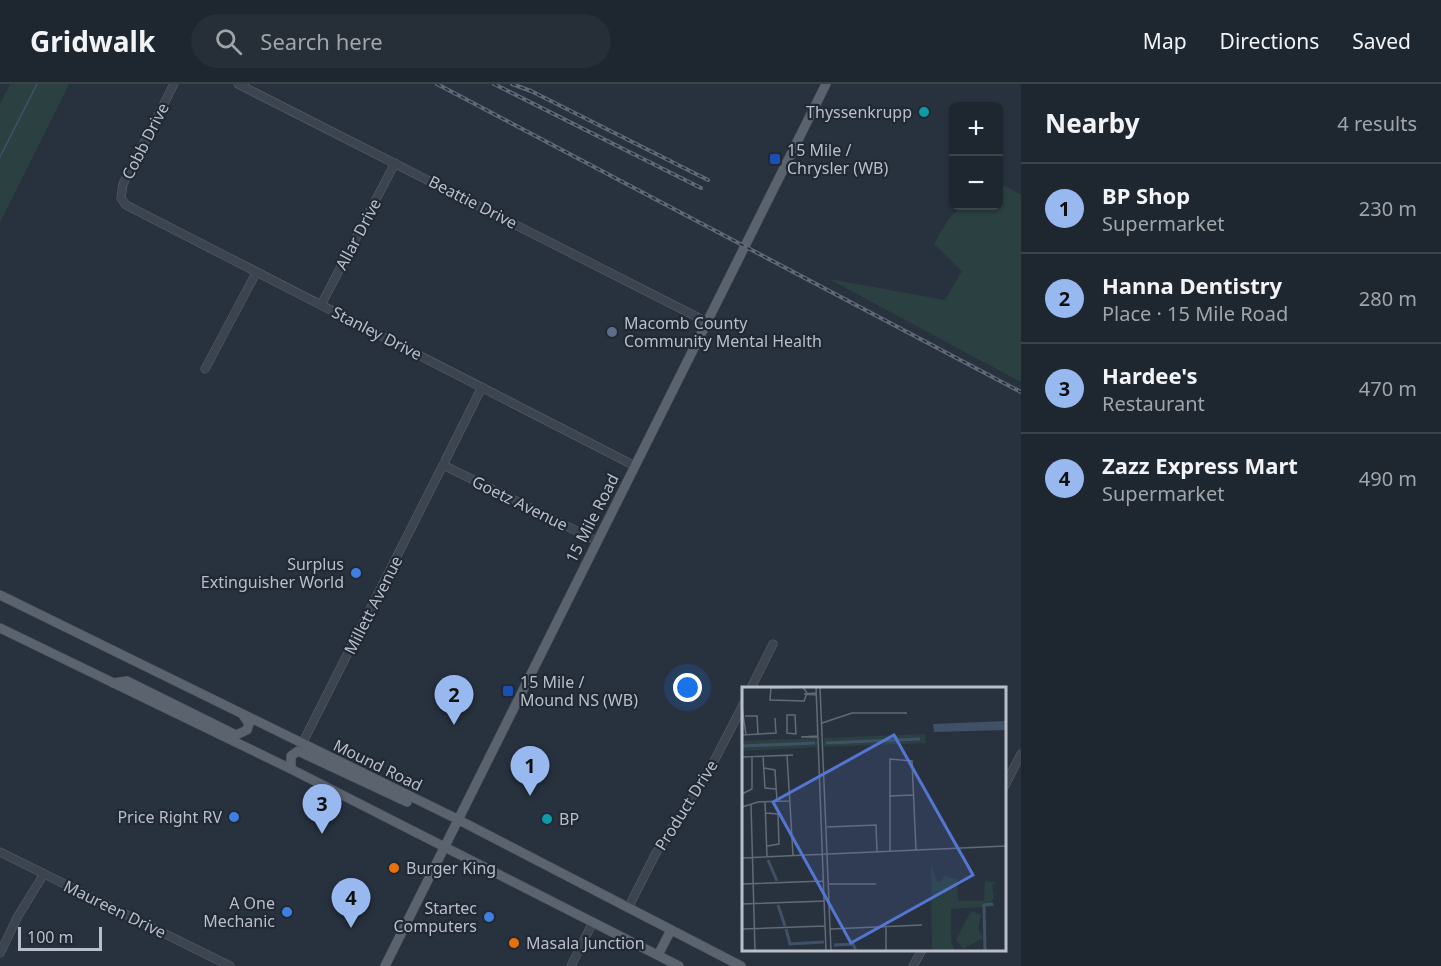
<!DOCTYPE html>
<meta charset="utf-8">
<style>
body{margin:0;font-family:"Noto Sans",sans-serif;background:#262e37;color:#f1f3f6}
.controls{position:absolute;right:18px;top:18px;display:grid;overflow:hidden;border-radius:9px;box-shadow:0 2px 4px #0004}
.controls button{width:54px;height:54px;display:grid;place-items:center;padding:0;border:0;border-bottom:2px solid #3c434b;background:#1e262f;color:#f1f3f6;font:30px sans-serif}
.scale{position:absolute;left:18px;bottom:15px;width:84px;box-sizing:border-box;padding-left:6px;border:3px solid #b9bfca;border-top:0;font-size:16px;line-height:21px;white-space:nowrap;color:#b9bfca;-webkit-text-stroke:4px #212935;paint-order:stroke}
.you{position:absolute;left:688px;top:604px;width:21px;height:21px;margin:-15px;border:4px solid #fff;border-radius:50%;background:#1a73e8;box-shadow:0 0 0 9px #1a73e833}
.badge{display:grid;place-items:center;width:39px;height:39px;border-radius:50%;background:#98b9f0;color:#111;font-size:20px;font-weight:700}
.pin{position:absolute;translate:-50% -50px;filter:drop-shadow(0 2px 3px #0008)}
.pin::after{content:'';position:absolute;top:32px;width:21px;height:18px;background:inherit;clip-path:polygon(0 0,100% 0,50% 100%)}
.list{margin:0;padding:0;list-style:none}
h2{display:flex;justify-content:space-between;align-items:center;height:78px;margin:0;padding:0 24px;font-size:26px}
h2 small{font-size:20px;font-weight:400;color:#a1a5aa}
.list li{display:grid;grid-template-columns:39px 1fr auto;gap:18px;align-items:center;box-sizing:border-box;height:90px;padding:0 24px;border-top:2px solid #3c434b}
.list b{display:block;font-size:22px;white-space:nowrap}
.list p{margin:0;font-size:20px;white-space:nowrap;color:#a1a5aa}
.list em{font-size:20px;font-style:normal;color:#a1a5aa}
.icon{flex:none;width:33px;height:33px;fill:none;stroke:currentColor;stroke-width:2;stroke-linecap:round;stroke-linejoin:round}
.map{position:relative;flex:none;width:1021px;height:882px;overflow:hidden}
header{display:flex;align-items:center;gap:36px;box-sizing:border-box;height:84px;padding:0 30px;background:#1e262f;border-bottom:2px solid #3c434b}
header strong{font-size:28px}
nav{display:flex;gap:33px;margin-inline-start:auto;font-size:21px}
.search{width:420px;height:54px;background:#262e37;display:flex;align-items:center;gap:15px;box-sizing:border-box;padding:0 21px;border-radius:33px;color:#a1a5aa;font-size:22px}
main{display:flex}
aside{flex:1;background:#1e262f}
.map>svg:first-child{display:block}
.green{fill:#2b4041}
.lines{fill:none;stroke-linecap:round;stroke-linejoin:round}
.stream{stroke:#405067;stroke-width:1.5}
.minor-casing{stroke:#5a626d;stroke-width:9}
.major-casing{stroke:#464d59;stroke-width:10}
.minor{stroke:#3c4450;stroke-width:8}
.major{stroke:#5b636f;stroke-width:9}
.rail-casing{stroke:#5f6876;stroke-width:4}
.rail{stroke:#212935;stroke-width:1.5;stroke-dasharray:4.5;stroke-linecap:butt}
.culture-dot{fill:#0f9aa8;stroke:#212935;stroke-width:2}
.transit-dot{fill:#1a4fb4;stroke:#212935;stroke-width:2}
.service-dot{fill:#5c6f8a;stroke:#212935;stroke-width:2}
.shop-dot{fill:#3f7fe0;stroke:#212935;stroke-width:2}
.food-dot{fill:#e8710a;stroke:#212935;stroke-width:2}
.labels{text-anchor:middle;stroke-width:4.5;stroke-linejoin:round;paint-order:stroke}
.poi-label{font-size:16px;fill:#b9bfca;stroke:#212935;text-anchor:start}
.street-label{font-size:16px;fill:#b9bfca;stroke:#212935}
.inset-river{fill:none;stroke:#405067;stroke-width:3}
.inset-road{fill:none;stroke:#626a77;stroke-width:1.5}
.view{fill:#5476d3;fill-opacity:0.15;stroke:#5476d3;stroke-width:3}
.inset-edge{fill:none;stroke:#b9bfca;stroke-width:3}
</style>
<header>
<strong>Gridwalk</strong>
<div class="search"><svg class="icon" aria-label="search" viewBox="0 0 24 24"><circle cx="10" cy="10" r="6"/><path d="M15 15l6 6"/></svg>Search here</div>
<nav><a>Map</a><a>Directions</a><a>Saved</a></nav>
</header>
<main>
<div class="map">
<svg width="1021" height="882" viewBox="0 0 1021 882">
<rect width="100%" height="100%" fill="#28323f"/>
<!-- green -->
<g class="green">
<polygon points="10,0 69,0 0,138 0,20"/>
<path d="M999 99 1021 111V298L829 195 945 216 962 187 934 160C957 121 953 122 998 122Z"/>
</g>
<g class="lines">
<!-- stream -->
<polyline class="stream" points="0,73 37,0"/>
<defs>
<g id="minor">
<polyline points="174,0 123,100 121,114 126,121 635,382"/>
<polyline points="238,0 707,238"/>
<polyline points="321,221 395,79"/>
<polyline points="205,285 256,189"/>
<polyline points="445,377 482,303"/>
<polyline points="751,604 773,560"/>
<polyline points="302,660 443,381 597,457"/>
<polyline points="1004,703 1021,670"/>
<polyline points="0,768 230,882"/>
<polyline points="628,824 656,769 709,687 744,619"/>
<polyline points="0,869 18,832 44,790"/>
<polyline points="571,882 593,838"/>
<polyline points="913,882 922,866"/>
</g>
<g id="major">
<polyline points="0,511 457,735 741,882"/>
<polyline points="0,544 291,685 679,882"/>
<polyline points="113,599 127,597 236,651 247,646 249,640 243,631"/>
<polyline points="291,685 291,672 298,667 407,718"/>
<polyline points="658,871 671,846"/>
<polyline points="385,882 826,0"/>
</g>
</defs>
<!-- minor casing -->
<use href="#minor" class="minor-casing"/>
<!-- major casing -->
<use href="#major" class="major-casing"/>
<!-- minor -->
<use href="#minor" class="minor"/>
<!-- major -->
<use href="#major" class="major"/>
<defs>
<g id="rail">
<polyline points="437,0 1021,308"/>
<polyline points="494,0 701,104"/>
<polyline points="512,0 531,7 708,96"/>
</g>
</defs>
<!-- rail casing -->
<use href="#rail" class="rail-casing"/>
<!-- rail -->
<use href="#rail" class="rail"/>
</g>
<!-- markers -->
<g class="culture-dot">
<circle cx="924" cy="28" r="6"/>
<circle cx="547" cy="735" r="6"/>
</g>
<g class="transit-dot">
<rect x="769" y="69" width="12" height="12" rx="3"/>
<rect x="502" y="601" width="12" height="12" rx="3"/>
</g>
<circle class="service-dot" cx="612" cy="248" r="6"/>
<g class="shop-dot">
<circle cx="356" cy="489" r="6"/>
<circle cx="234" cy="733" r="6"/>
<circle cx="287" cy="828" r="6"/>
<circle cx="489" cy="833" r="6"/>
</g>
<g class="food-dot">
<circle cx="394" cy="784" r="6"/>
<circle cx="514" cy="859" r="6"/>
</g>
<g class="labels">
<!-- poi labels -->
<g class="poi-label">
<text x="912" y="34" text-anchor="end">Thyssenkrupp</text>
<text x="787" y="72">15 Mile /<tspan x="787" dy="18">Chrysler (WB)</tspan></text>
<text x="624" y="245">Macomb County<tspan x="624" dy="18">Community Mental Health</tspan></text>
<text x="344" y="486" text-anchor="end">Surplus<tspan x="344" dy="18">Extinguisher World</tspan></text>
<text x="520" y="604">15 Mile /<tspan x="520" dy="18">Mound NS (WB)</tspan></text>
<text x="222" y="739" text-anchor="end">Price Right RV</text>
<text x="559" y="741">BP</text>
<text x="406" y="790">Burger King</text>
<text x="275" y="825" text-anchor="end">A One<tspan x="275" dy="18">Mechanic</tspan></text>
<text x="477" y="830" text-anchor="end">Startec<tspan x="477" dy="18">Computers</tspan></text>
<text x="526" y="865">Masala Junction</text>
</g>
<!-- street labels -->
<g class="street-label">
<text transform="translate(145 57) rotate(-63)" y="6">Cobb Drive</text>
<text transform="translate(473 118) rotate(27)" y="6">Beattie Drive</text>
<text transform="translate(358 150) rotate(-62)" y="6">Allar Drive</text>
<text transform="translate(377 249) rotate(27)" y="6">Stanley Drive</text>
<text transform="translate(520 419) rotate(26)" y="6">Goetz Avenue</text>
<text transform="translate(592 434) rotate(-63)" y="6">15 Mile Road</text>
<text transform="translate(373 521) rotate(-63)" y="6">Millett Avenue</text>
<text transform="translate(378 681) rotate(26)" y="6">Mound Road</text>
<text transform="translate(686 721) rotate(-58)" y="6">Product Drive</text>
<text transform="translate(115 825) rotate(26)" y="6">Maureen Drive</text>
</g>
</g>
<!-- overview -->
<g transform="translate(742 603)">
<rect width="264" height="264" fill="#28323f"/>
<path d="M183 47 184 56 82 60V51ZM75 51V60L0 64V54ZM189 177 195 195 200 194 202 189 215 192 216 214H242L243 194 256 196 250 198 252 211 249 213 253 219 209 222V255L213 264H190ZM229 224 239 228 236 241 241 251 221 262 214 253Z" fill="#2b4041"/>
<path d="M264 34V43L192 45 191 37Z" fill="#405067"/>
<path class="inset-river" d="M84 56 178 52M0 59 73 56M26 173 35 194M36 218 43 239M44 242 48 257 82 255M92 258 111 257 114 264M243 264 242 218 251 217"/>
<path class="inset-road" d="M61 0 65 6 62 14 28 13 29 1ZM74 0 84 264M78 0 89 264M74 6 62 7 74 8M0 20 4 48M45 28H53L54 47 45 46ZM3 29H15L16 47M80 36 110 26H165M0 48 34 46 33 31M76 49 59 50H76M45 68 51 168M21 69 23 101 34 102M0 70 51 68M22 81 33 83 35 114M0 107 10 102V70M147 109 172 108M23 114 25 170M9 117 13 264M0 120 16 115 47 114M24 126 36 127 37 157 25 159M85 140 134 138 135 165M148 164V72L170 74 174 163M0 171 264 159M0 197 82 194M87 197H134M0 217 83 214M144 240V264M0 242 83 239M88 242 180 238"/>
<path class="view" d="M152 48 231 188 109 256 31 115Z"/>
<rect width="264" height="264" class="inset-edge"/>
</g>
</svg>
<div class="controls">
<button>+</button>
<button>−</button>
</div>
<div class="scale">100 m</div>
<div class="you"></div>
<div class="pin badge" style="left:530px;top:712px">1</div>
<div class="pin badge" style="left:454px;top:641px">2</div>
<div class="pin badge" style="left:322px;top:750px">3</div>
<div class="pin badge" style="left:351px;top:844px">4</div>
</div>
<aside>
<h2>Nearby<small>4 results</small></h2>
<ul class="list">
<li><span class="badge">1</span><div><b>BP Shop</b><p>Supermarket</p></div><em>230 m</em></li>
<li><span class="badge">2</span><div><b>Hanna Dentistry</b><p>Place · 15 Mile Road</p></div><em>280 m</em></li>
<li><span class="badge">3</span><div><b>Hardee's</b><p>Restaurant</p></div><em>470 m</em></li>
<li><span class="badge">4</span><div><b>Zazz Express Mart</b><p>Supermarket</p></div><em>490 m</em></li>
</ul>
</aside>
</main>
